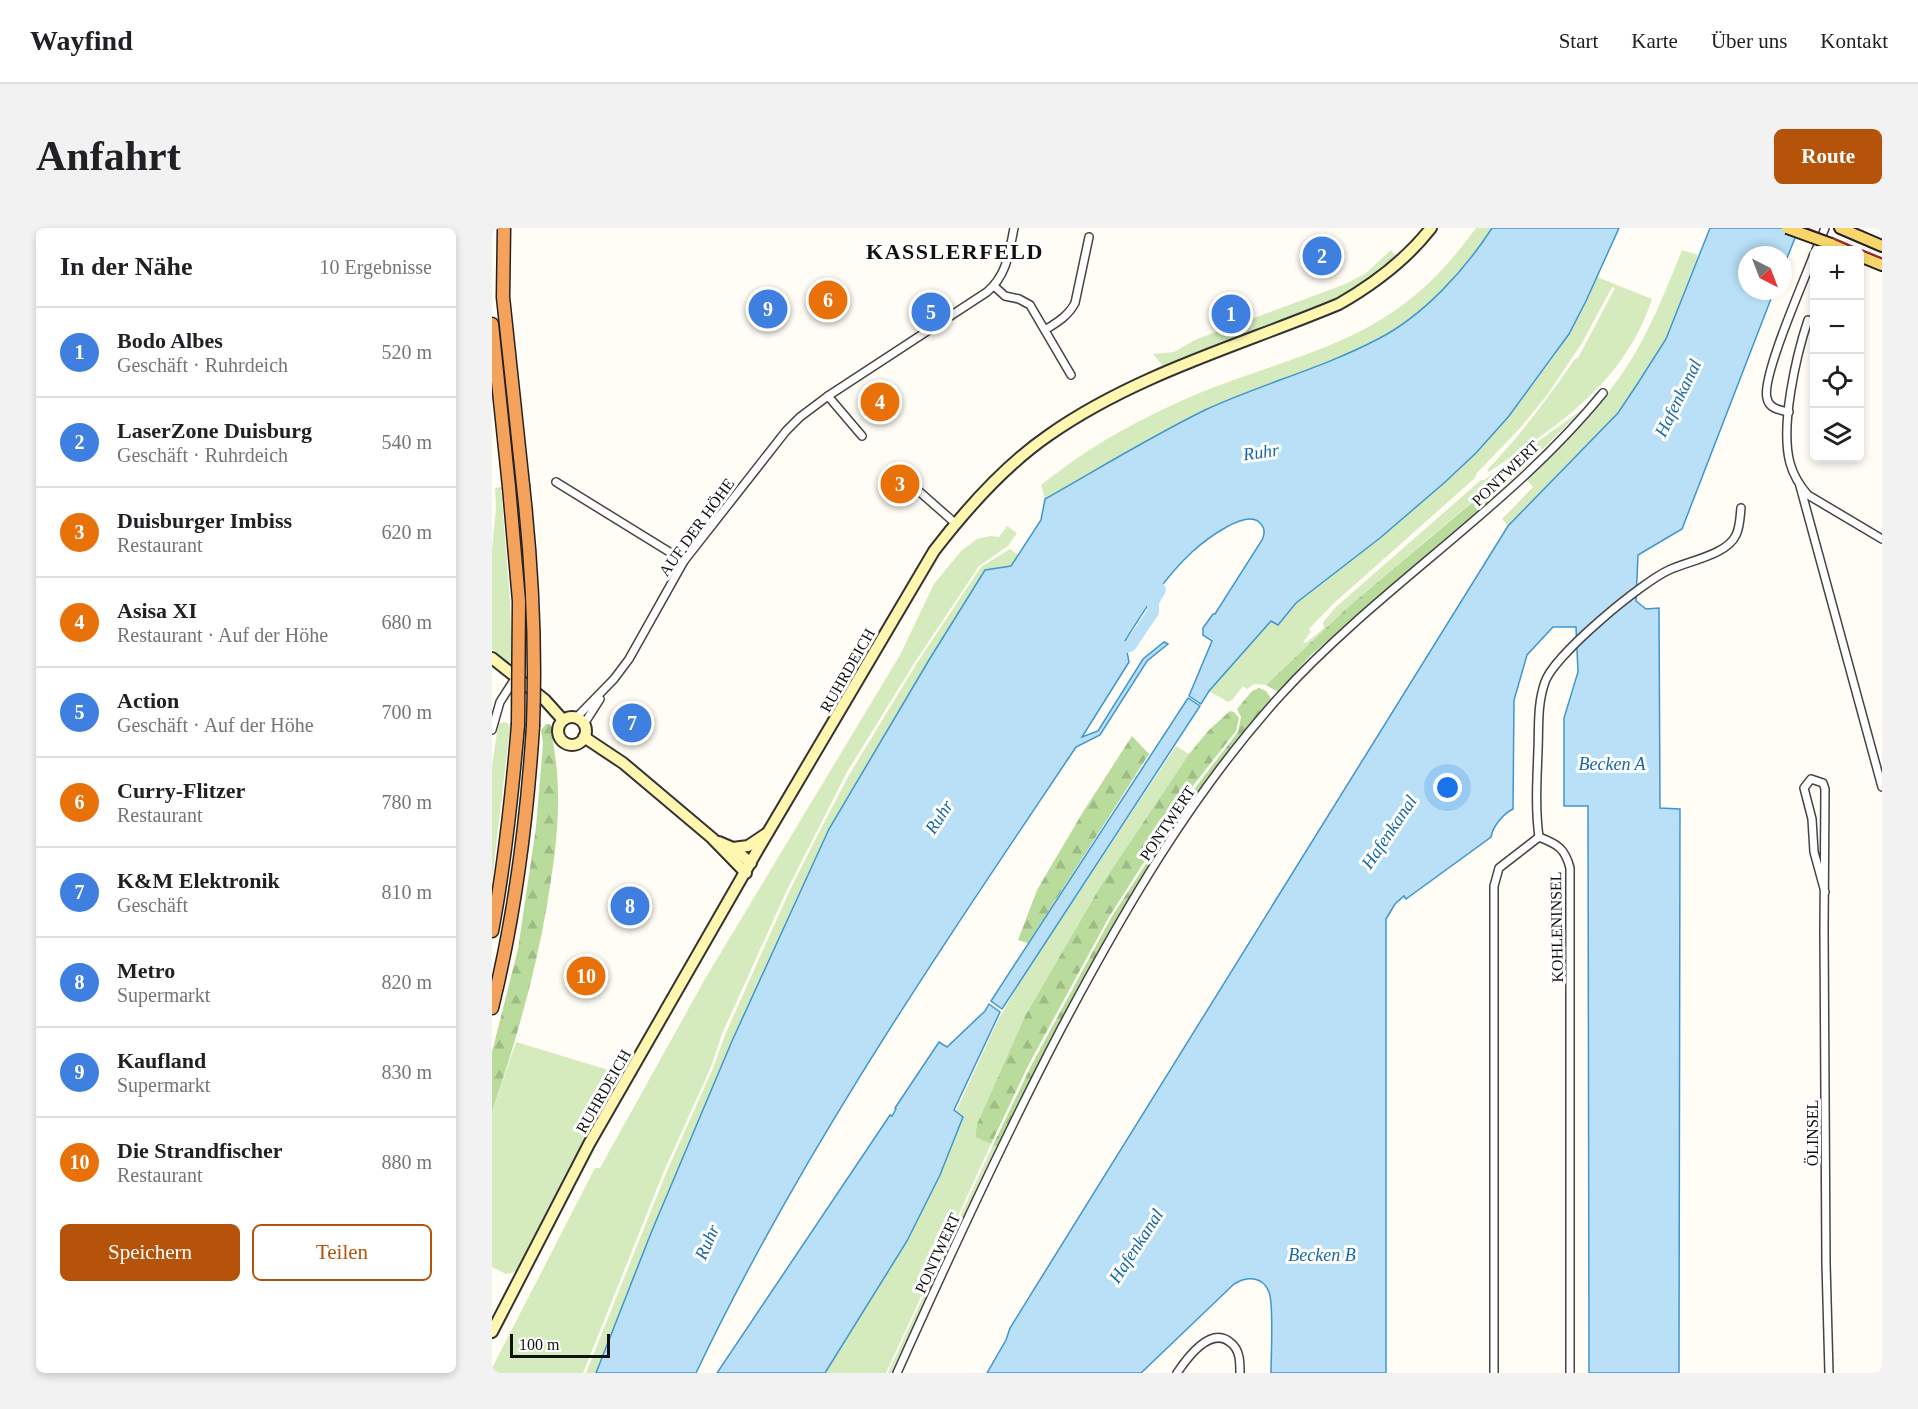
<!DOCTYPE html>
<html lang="de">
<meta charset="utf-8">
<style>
body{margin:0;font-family:Georgia,serif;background:#f2f2f2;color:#202124}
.controls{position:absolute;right:18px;top:18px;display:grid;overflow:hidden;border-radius:9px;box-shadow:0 3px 9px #0003}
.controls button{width:54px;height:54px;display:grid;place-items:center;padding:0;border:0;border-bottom:2px solid #e0e0e0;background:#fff;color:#202124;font:30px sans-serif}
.compass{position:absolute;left:1246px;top:18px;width:54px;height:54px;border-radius:50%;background:#fff;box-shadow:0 3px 9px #0003;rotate:138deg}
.scale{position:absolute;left:18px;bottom:15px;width:100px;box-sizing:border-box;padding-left:6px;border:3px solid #111;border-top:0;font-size:16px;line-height:21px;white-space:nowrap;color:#111;-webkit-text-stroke:4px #fff;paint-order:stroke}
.you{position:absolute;left:956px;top:560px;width:21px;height:21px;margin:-15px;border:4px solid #fff;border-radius:50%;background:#1a73e8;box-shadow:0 0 0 9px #1a73e833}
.badge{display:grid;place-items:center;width:39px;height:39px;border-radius:50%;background:#b45309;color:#fff;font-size:20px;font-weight:700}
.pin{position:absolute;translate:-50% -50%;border:3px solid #fff;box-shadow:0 2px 6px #0006}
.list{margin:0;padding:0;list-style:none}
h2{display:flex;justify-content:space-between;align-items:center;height:78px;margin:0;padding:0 24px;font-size:26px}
h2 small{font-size:20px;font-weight:400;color:#757577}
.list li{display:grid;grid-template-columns:39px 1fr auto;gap:18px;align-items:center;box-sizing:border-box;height:90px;padding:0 24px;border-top:2px solid #e0e0e0}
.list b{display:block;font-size:22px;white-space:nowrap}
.list p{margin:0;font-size:20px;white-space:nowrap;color:#757577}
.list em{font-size:20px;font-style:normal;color:#757577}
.actions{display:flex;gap:12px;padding:18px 24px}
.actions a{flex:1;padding:14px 0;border:2px solid #b45309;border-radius:9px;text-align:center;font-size:21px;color:#b45309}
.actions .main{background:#b45309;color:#fff}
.icon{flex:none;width:33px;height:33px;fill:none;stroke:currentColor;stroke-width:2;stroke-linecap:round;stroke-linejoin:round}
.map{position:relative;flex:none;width:1390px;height:1145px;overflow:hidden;border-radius:9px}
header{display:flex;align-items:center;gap:36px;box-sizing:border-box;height:84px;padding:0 30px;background:#fff;border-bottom:2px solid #e0e0e0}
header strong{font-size:28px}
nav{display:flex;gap:33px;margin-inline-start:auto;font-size:21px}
.intro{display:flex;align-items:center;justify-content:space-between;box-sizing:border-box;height:144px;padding:0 36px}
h1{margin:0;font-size:42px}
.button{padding:15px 27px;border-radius:9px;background:#b45309;color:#fff;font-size:21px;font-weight:700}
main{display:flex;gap:36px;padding:0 36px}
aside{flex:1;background:#fff;border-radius:9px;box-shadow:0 3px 9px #0003}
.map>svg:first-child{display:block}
.grass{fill:#d5ebbd}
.forest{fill:url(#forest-firs)}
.water{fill:#b9e0f7;stroke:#3f96cf;stroke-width:1.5}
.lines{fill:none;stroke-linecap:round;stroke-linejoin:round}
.river{stroke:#b9e0f7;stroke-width:12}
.street-casing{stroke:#444;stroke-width:10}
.secondary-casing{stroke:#333;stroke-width:14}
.primary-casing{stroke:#222;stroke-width:14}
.highway-casing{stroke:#222;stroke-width:15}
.street{stroke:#fff;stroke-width:7}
.secondary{stroke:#fff6b0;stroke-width:10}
.primary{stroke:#f9d66b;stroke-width:10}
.highway{stroke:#f5a25d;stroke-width:12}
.tram{stroke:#c4262e;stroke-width:1.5}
.primary-bridge-casing{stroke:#222;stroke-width:14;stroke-linecap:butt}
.highway-bridge-casing{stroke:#222;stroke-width:15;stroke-linecap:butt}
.primary-bridge{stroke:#f9d66b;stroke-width:10}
.highway-bridge{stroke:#f5a25d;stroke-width:12}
.labels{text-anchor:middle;stroke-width:6;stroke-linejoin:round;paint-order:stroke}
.street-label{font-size:16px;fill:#111;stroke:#fff}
.water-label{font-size:18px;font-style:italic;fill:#1768a6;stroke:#fff}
.district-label{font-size:22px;font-weight:bold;letter-spacing:1.5px;fill:#111;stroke:#fff}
</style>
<header>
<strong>Wayfind</strong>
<nav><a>Start</a><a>Karte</a><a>Über uns</a><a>Kontakt</a></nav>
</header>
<div class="intro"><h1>Anfahrt</h1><a class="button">Route</a></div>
<main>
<aside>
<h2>In der Nähe<small>10 Ergebnisse</small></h2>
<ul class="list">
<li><span class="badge" style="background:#3f7fe0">1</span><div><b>Bodo Albes</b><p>Geschäft · Ruhrdeich</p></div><em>520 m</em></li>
<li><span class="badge" style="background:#3f7fe0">2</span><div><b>LaserZone Duisburg</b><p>Geschäft · Ruhrdeich</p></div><em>540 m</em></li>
<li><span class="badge" style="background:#e8710a">3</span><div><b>Duisburger Imbiss</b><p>Restaurant</p></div><em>620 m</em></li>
<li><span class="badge" style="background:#e8710a">4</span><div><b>Asisa XI</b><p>Restaurant · Auf der Höhe</p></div><em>680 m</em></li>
<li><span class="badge" style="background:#3f7fe0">5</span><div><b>Action</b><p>Geschäft · Auf der Höhe</p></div><em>700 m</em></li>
<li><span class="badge" style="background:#e8710a">6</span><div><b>Curry-Flitzer</b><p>Restaurant</p></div><em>780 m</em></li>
<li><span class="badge" style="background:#3f7fe0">7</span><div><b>K&amp;M Elektronik</b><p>Geschäft</p></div><em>810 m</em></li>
<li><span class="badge" style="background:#3f7fe0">8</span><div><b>Metro</b><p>Supermarkt</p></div><em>820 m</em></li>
<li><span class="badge" style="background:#3f7fe0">9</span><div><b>Kaufland</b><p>Supermarkt</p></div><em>830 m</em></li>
<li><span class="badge" style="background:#e8710a">10</span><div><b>Die Strandfischer</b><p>Restaurant</p></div><em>880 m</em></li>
</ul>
<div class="actions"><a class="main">Speichern</a><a>Teilen</a></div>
</aside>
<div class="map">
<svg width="1390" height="1145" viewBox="0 0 1390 1145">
<defs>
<pattern id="forest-firs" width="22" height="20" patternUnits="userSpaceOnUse" patternTransform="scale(1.5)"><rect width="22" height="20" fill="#b9dc9c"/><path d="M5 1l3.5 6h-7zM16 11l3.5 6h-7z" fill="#9ebc85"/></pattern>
</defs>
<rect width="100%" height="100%" fill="#fffdf5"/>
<!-- grass -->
<g class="grass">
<path d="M984 0H1000C973 42 931 88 886 111 831 140 769 156 713 182 658 209 606 241 553 271L549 257C597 218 649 190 705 166 765 141 835 125 890 91 928 68 958 36 984 0Z"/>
<path d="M899 22 904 28 886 42 887 44C852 70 811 85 771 100 737 113 704 126 671 138L661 126 682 124 705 111 851 57 873 46Z"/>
<path d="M1190 22 1206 27 1174 111 1126 185 1016 298 1010 291 1041 259 1034 251C1064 221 1096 192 1122 157 1153 116 1171 69 1190 22Z"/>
<path d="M1105 49 1160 71C1132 156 1066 197 997 244L995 242C1028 208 1056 170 1083 131L1086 130 1123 60 1120 59 1090 115 1055 167 1029 199 985 245 983 250 841 376 817 401 819 404 811 414 814 415C820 409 826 406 832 400L831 394 844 379 989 252H992L1091 181 997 275 989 266 855 380 774 457 762 456 755 461 751 458 741 471 736 474 717 463 779 392 786 397 804 375 888 310 984 225 1017 188 1059 133 1077 106Z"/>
<polygon points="9,259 18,373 20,437 0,421 0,322 4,280 3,260"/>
<polygon points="515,298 525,305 516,318 487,338 423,434 355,544 294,664 230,806 219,839 172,943 91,1145 0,1145 0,1140 103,940 108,940 213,751 408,427 442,356 469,323 485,311 498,308 507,309"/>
<polygon points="518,321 526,327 519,338 493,342 437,432 337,601 240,813 159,1005 104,1145 94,1145 175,943 221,840 233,807 297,664 320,618 357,547 425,435 489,339"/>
<polygon points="13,494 18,497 18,500 0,652 0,538 6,498 8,495"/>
<polygon points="684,518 697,526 608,659 533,788 485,896 483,909 499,916 394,1145 333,1145 415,1013 448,947 471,889 464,883 506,792 539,736"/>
<polygon points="24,814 130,846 78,937 24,1044 14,1046 0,1039 0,884"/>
<polygon points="501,917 506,919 402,1145 396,1145"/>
</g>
<!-- forest -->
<g class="forest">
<polygon points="990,266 997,275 819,427 786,464 774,457 855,380"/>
<path d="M767 460 774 463 780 472C664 609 585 759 506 919L501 917 539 838 619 690 703 560 746 504 749 489 745 481 760 463Z"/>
<polygon points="738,483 742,484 747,490 744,503 700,559 617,689 537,836 499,916 483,909 485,896 533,788 608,659 697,526 717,502"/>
<path d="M54 496H58L61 500 59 504C72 564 65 618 55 677 43 748 23 816 0 884V824L26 721 44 599 51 515 49 502Z"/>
<polygon points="640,508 657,526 536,715 526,712 545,662 591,584"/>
</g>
<!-- water -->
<g class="water">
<path d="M1000 0H1127L1094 73 1077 106 1017 188 984 225 952 255 888 310 804 375 786 397 779 393 717 463 709 476 697 468 720 413 711 407V400L721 386H723L770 312C773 306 773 300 768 295 754 280 712 313 700 324 672 350 653 381 633 413L637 434 590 509 606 503 651 431 672 414 676 416 655 433 608 507 584 519C448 722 309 924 204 1145H104L159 1005 240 813 337 601 437 432 493 342 519 338 549 292 553 271C606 241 658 209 713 182 769 156 831 140 886 111 931 88 973 42 1000 0Z"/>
<path d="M1218 0H1307L1291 40V27H1255V63H1282L1190 301 1146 327 1144 373 1154 381 1167 380 1168 580 1188 581 1187 1145H1097L1096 578H1072V490L1086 444 1084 399H1061L1035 427 1022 472 1021 581C1011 586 1001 598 999 609L914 671 912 668 903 676 894 691V1145H779C779 1128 782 1077 777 1064 771 1048 755 1048 742 1056L649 1145H495L514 1112 518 1100 1016 298 1126 185 1146 155 1174 111Z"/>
<polygon points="696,470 708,478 510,781 499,773"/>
<polygon points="497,776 508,784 462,882 471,889 448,947 415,1013 333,1145 225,1145 398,887 400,888 404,881 403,880 447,814 455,819 493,783"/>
</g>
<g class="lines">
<!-- river -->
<polyline class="river" points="634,419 638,418 661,384 661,374 668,362 667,360"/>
<defs>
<g id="street">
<polyline points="1324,22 1333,0"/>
<polyline points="502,58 513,68 527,71 538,77 579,147"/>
<path d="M1316 92C1304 128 1288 198 1298 235 1301 246 1308 258 1316 267L1390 311"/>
<path d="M553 102C566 94 576 88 583 75L597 9"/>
<polyline points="336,168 370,208"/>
<path d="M1297 184C1288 182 1277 181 1275 170 1269 149 1313 51 1322 26"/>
<polyline points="64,254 192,333"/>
<polyline points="421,258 463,295"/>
<polyline points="1308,258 1390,559"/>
<path d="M84 490 122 451 137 431 192 333 294 203 308 189 336 168 495 64C515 47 517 25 522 0"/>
<polyline points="92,496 108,471"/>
<polyline points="0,502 8,474 24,449"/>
<path d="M1047 609C1065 616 1073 620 1078 640V1145"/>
<path d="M1047 609C1043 580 1045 551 1046 522 1047 500 1045 476 1053 454 1062 427 1150 354 1177 342 1196 333 1235 327 1244 307 1248 299 1248 289 1249 280"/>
<polyline points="1333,664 1322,624 1320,591 1312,560 1319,551 1331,555 1333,561 1332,702 1334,1035 1337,1145"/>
<path d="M405 1145C457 1029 510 914 569 801 631 684 699 566 788 468 887 359 1017 280 1111 165"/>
<path d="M685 1145C695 1130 719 1097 739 1115 748 1122 748 1134 748 1145"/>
<polyline points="1002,1145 1002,658 1007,640 1047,609"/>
</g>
<g id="secondary">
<polyline points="0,430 53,472 71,492"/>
<circle cx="80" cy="503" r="14"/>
<polyline points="92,509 131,535 220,610 254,645"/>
<polyline points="227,614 241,620 259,635"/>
<polyline points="241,620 256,618 274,606"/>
<path d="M0 1104 97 916 265 623 442 323C475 280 512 238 557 207 644 146 749 117 847 76 882 56 914 32 939 0"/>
</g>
<g id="primary">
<polyline points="1348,0 1390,18"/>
<polyline points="1339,16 1353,22"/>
<polyline points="1368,28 1390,37"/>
</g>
<g id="highway">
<polyline points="12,0 11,69 31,257"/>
<polyline points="0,96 17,259"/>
<path d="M0 703C13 635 20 567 26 497"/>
<path d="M0 780C23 687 35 593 41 498"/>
</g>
</defs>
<!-- street casing -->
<use href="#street" class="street-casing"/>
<!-- secondary casing -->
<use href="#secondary" class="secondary-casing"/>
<!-- primary casing -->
<use href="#primary" class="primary-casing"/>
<!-- highway casing -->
<use href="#highway" class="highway-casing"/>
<!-- street -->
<use href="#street" class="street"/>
<!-- secondary -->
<use href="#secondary" class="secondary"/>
<!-- primary -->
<use href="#primary" class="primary"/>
<!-- highway -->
<use href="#highway" class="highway"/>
<!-- tram -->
<polyline class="tram" points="1315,0 1390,30"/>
<defs>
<polyline id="primary-bridge" points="1295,0 1339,16"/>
<g id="highway-bridge">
<path d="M31 257C40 337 44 417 41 498"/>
<polyline points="17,259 27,373 26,497"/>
</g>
</defs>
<!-- primary-bridge casing -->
<use href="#primary-bridge" class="primary-bridge-casing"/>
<!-- highway-bridge casing -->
<use href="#highway-bridge" class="highway-bridge-casing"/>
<!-- primary-bridge -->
<use href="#primary-bridge" class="primary-bridge"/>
<!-- highway-bridge -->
<use href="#highway-bridge" class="highway-bridge"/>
</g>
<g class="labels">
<!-- street labels -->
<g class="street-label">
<text transform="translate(1013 245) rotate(-44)" y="6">PONTWERT</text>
<text transform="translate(204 299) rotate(-54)" y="6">AUF DER HÖHE</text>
<text transform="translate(355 442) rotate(-60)" y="6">RUHRDEICH</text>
<text transform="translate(675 595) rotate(-56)" y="6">PONTWERT</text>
<text transform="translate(1064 699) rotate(-91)" y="6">KOHLENINSEL</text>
<text transform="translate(111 863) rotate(-60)" y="6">RUHRDEICH</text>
<text transform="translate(1320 905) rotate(-90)" y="6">ÖLINSEL</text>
<text transform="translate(445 1025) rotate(-65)" y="6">PONTWERT</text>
</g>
<!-- water labels -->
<g class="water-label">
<text transform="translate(1186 170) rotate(-64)" y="6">Hafenkanal</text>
<text transform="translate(769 224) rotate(-8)" y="6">Ruhr</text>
<text x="1120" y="542">Becken A</text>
<text transform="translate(447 589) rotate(-57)" y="6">Ruhr</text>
<text transform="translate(897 604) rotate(-56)" y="6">Hafenkanal</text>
<text transform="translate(215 1014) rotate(-66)" y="6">Ruhr</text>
<text transform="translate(644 1018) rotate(-57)" y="6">Hafenkanal</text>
<text x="830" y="1033">Becken B</text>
</g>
<!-- district labels -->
<g class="district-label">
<text x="463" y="31">KASSLERFELD</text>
</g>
</g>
</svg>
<div class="controls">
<button>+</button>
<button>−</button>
<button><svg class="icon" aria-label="locate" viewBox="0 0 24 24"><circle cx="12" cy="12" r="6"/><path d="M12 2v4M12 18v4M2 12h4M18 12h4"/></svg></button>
<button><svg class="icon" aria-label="layers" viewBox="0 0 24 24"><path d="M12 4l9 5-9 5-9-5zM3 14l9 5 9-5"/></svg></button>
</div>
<svg class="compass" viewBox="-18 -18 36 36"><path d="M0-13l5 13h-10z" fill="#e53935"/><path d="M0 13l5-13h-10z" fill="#757577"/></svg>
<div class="scale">100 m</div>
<div class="you"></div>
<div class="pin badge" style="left:739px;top:86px;background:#3f7fe0">1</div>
<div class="pin badge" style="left:830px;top:28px;background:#3f7fe0">2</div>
<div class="pin badge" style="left:408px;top:256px;background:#e8710a">3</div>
<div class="pin badge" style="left:388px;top:174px;background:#e8710a">4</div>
<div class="pin badge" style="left:439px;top:84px;background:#3f7fe0">5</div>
<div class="pin badge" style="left:336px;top:72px;background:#e8710a">6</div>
<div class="pin badge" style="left:140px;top:495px;background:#3f7fe0">7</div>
<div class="pin badge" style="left:138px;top:678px;background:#3f7fe0">8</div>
<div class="pin badge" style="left:276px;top:81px;background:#3f7fe0">9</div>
<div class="pin badge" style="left:94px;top:748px;background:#e8710a">10</div>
</div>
</main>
